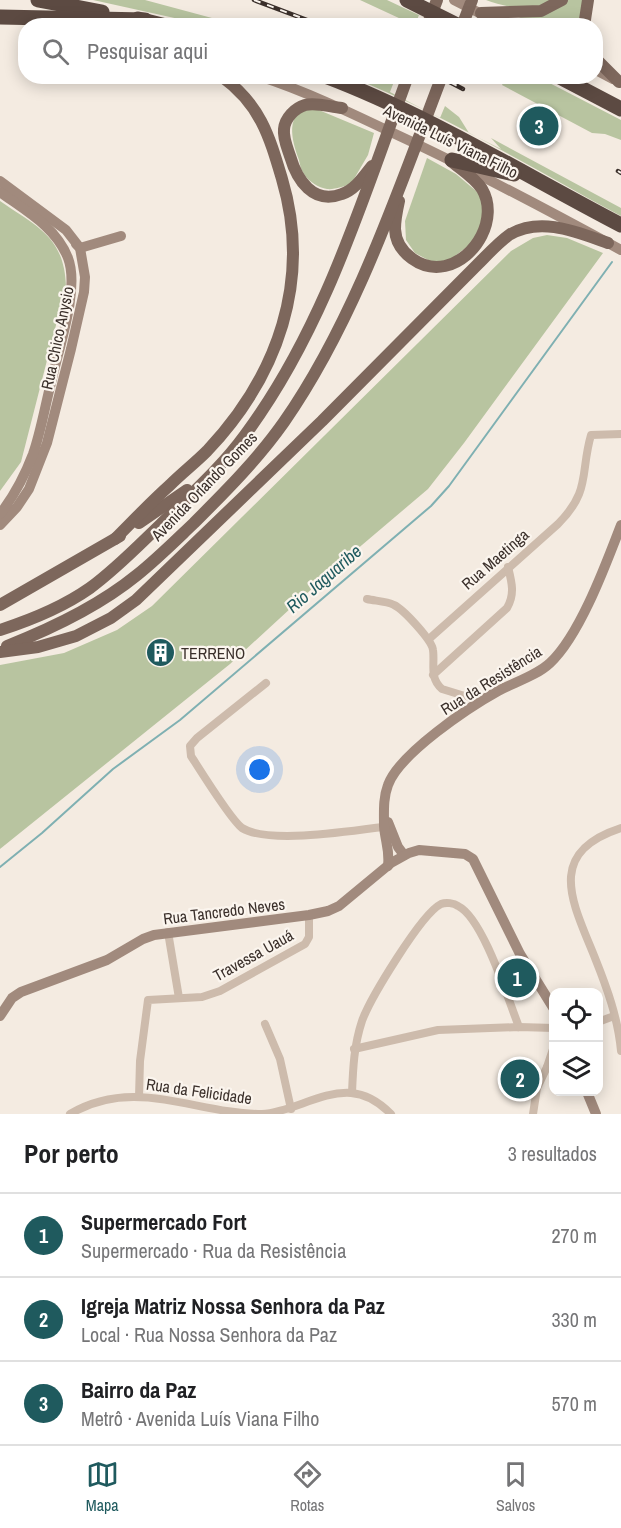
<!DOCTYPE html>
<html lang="pt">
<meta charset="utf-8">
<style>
body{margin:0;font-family:"Archivo Narrow",sans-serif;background:#f2f2f2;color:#202124}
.controls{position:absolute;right:18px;bottom:18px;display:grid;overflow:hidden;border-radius:12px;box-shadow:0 3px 15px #0003}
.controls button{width:54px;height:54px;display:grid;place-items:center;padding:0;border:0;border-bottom:2px solid #e0e0e0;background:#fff;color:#202124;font:30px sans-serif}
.you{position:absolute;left:260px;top:770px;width:21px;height:21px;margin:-15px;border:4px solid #fff;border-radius:50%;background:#1a73e8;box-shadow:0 0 0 9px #1a73e833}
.badge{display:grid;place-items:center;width:39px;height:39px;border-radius:50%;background:#1f5a5e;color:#fff;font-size:20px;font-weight:700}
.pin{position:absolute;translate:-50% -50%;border:3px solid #fff;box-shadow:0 2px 6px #0006}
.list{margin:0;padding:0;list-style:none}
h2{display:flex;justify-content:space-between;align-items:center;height:78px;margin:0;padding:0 24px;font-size:26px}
h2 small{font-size:20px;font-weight:400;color:#757577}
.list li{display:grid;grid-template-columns:39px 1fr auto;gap:18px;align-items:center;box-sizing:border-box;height:84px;padding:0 24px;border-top:2px solid #e0e0e0}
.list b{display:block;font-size:22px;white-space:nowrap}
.list p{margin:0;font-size:20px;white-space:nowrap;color:#757577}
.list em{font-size:20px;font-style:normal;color:#757577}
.icon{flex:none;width:33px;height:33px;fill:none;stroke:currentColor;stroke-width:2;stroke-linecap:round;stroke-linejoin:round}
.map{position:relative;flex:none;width:621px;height:1114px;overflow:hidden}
.search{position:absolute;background:#fff;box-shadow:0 3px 15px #0003;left:18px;right:18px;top:18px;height:66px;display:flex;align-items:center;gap:15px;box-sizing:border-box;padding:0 21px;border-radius:24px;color:#757577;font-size:22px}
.sheet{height:330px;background:#fff}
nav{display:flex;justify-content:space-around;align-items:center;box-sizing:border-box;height:84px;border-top:2px solid #e0e0e0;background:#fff;font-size:16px;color:#757577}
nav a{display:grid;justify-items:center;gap:3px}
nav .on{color:#1f5a5e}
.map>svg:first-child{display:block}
.green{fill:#b8c4a0}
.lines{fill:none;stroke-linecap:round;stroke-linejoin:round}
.stream{stroke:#7fb0b2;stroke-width:2}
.street{stroke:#cdbbac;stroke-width:8}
.secondary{stroke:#a18a7d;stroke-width:10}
.primary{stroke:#7d675c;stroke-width:12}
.highway{stroke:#5c4a42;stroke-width:15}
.rail-casing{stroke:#3b302b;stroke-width:4.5}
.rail{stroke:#fbf5ee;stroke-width:2;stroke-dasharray:7;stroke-linecap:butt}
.labels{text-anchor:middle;stroke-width:4.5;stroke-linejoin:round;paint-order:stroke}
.street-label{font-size:16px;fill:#3b302b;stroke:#fbf5ee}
.poi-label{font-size:16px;fill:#3b302b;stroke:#fbf5ee;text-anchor:start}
.water-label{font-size:18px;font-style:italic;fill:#1f5a5e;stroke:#fbf5ee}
</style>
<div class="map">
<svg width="621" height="1114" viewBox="0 0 621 1114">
<rect width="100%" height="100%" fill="#f4ebe1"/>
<!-- green -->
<g class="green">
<polygon points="93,0 145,0 238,25 220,25 201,19 179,19"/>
<polygon points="360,0 387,0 440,25 419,15 415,25 398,25 401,19"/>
<path d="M486 0H552C534 13 505 7 486 0Z"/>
<path d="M568 0H583L580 25H534L515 15C536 15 553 15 568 0Z"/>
<path d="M351 77H387L395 79 390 92 440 118 445 106 459 117 469 133 501 149 491 138 621 208V216C532 168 445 115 351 77Z"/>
<polygon points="506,77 538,77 621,120 621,140 605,134 592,133 502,85"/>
<path d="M314 108 374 133 368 155 351 184C344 186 334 190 327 189 319 188 308 181 304 174 301 170 300 165 299 160 292 141 283 110 314 108Z"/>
<polygon points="427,158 456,174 482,196 485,210 476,240 447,262 430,261 415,253 406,240 405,221"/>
<path d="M0 201C37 227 64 236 66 286L21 462 0 491Z"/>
<polygon points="547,235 567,238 603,253 464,443 428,489 329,573 230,664 0,849 0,665 64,653 117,630 152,606 511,251 533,238"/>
</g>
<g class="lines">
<!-- stream -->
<polyline class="stream" points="0,867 42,833 113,769 180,720 431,506 449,486 612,262"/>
<!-- street -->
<g class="street">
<path d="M367 599C375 601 386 601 394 605 403 609 432 640 433 650 435 664 429 678 442 689L481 701"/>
<path d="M429 639 558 524C591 491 580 473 591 435L621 434"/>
<path d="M433 675 507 608C515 594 512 583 508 567"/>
<path d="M266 683 197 738 190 746 191 756C200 770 231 820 242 828 269 845 358 830 390 826"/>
<path d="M621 828C544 853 573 903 595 958 607 988 618 1018 621 1051"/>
<polyline points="168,932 179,998"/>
<polyline points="598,1022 614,1016"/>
<polyline points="265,1024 280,1059 291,1109"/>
<polyline points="554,1046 547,1067 554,1066"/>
<polyline points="354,1049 438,1030 519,1027 554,1028"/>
<path d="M352 1093C353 1068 354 1045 362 1021 370 999 421 914 441 904 446 902 454 903 458 906 483 918 508 999 519 1027"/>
<polyline points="139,1097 140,1061 148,1000 202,997 220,991 305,944 309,937 309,915"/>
<path d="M70 1114C135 1076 195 1114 262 1114 293 1112 320 1091 351 1093 367 1094 380 1103 391 1114"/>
<polyline points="533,1114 537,1088 547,1067"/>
</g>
<!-- secondary -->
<g class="secondary">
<polyline points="454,0 505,26"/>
<polyline points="596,70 613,79"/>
<path d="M259 76C305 91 349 112 393 133 471 169 546 209 621 250"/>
<polyline points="0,181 66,230 80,248 85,277 84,292 71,349 47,443 29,489 17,507 0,525"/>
<path d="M0 192C26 211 56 227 68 258 80 289 58 350 51 383 45 406 41 431 33 454 25 475 14 496 0 514"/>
<polyline points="76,244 80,248 121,236"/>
<polyline points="388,822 398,847 404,855"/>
<path d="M388 866C390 850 385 841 384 826 384 812 383 798 388 785 399 754 469 707 498 691 515 682 536 676 550 663 580 635 606 564 621 525"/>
<polyline points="0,1016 12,998 21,992 107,960 143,939 154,935 309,915 328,911 339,906 391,863 409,853 419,850 465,854 473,859 520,954 554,1009"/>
<polyline points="587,1092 596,1114"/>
</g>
<!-- primary -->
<g class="primary">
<polyline points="481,13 541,11 562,0"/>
<polyline points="427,26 437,0"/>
<polyline points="462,26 472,0"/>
<polyline points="584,26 588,0"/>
<polyline points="596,59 619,82"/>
<path d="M342 108C330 107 316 102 305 105 295 108 285 118 284 129 283 138 287 147 290 156 297 180 313 205 342 194 355 190 364 176 372 166"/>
<path d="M399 201C397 210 395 219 395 229 396 253 422 271 445 266 476 259 499 218 482 189 475 178 462 170 451 161"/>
<polyline points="139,523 187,490"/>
<path d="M115 539C133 521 151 502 170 485 182 473 195 463 207 451 278 376 312 280 282 179 269 135 260 104 221 76"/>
<polyline points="0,605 120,536"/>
<path d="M0 630C31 620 63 607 90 588 116 569 138 546 161 524 190 495 221 468 245 435 324 329 363 198 408 76"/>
<path d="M7 646C53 628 99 606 137 575 157 559 175 541 194 523 226 491 258 459 284 422 355 320 398 191 442 76"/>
<path d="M0 652 38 647 76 636 111 618 136 600 322 421 478 264C488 254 498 243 509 235 540 216 577 232 608 243"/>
</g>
<!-- highway -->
<g class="highway">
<polyline points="38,0 102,12"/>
<polyline points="407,0 459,26"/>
<polyline points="0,17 145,20"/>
<polyline points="138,19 166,26"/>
<path d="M325 76C428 115 523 174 621 225"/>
<polyline points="558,76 621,109"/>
<polyline points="452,160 514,174"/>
</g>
<defs>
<g id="rail">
<polyline points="254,0 323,26"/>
<polyline points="438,76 463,89"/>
<polyline points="618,171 621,173"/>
</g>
</defs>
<!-- rail casing -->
<use href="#rail" class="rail-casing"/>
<!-- rail -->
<use href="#rail" class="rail"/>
</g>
<!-- icons -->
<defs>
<symbol id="building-disc" viewBox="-11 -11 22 22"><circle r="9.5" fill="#1f5a5e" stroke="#fbf5ee"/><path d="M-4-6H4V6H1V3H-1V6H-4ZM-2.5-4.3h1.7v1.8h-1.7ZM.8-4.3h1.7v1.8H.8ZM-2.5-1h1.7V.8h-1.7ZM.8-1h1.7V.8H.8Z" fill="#fff"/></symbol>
</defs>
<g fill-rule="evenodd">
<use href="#building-disc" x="144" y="636" width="33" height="33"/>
</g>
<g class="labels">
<!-- street labels -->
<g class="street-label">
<text transform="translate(451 141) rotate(26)" y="6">Avenida Luís Viana Filho</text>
<text transform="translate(57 338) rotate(-78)" y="6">Rua Chico Anysio</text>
<text transform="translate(204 486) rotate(-46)" y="6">Avenida Orlando Gomes</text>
<text transform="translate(495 559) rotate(-41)" y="6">Rua Maetinga</text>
<text transform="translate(491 680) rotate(-32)" y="6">Rua da Resistência</text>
<text transform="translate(224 911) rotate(-7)" y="6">Rua Tancredo Neves</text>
<text transform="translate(253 955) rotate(-29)" y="6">Travessa Uauá</text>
<text transform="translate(199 1091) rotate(8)" y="6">Rua da Felicidade</text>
</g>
<!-- poi labels -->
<g class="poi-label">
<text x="181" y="659">TERRENO</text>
</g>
<!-- water labels -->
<g class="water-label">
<text transform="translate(324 579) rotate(-41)" y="6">Rio Jaguaribe</text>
</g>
</g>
</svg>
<div class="controls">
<button><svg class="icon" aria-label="locate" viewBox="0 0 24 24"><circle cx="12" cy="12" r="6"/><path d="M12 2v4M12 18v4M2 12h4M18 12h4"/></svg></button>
<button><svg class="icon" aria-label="layers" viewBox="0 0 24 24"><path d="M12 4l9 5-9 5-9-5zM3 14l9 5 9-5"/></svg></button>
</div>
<div class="you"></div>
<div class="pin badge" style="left:517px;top:978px">1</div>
<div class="pin badge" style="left:520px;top:1079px">2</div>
<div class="pin badge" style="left:539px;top:126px">3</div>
<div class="search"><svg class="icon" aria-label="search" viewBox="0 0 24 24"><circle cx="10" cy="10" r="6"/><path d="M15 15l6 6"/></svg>Pesquisar aqui</div>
</div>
<section class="sheet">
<h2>Por perto<small>3 resultados</small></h2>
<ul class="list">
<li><span class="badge">1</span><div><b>Supermercado Fort</b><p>Supermercado · Rua da Resistência</p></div><em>270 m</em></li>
<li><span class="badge">2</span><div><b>Igreja Matriz Nossa Senhora da Paz</b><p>Local · Rua Nossa Senhora da Paz</p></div><em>330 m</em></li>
<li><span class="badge">3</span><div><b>Bairro da Paz</b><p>Metrô · Avenida Luís Viana Filho</p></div><em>570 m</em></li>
</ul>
</section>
<nav>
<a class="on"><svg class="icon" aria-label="map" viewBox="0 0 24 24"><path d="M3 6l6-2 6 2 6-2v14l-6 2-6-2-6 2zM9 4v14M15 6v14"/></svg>Mapa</a>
<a><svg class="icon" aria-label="directions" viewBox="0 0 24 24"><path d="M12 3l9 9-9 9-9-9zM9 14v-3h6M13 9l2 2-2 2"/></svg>Rotas</a>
<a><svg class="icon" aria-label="saved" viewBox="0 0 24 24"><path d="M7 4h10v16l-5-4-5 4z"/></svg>Salvos</a>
</nav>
